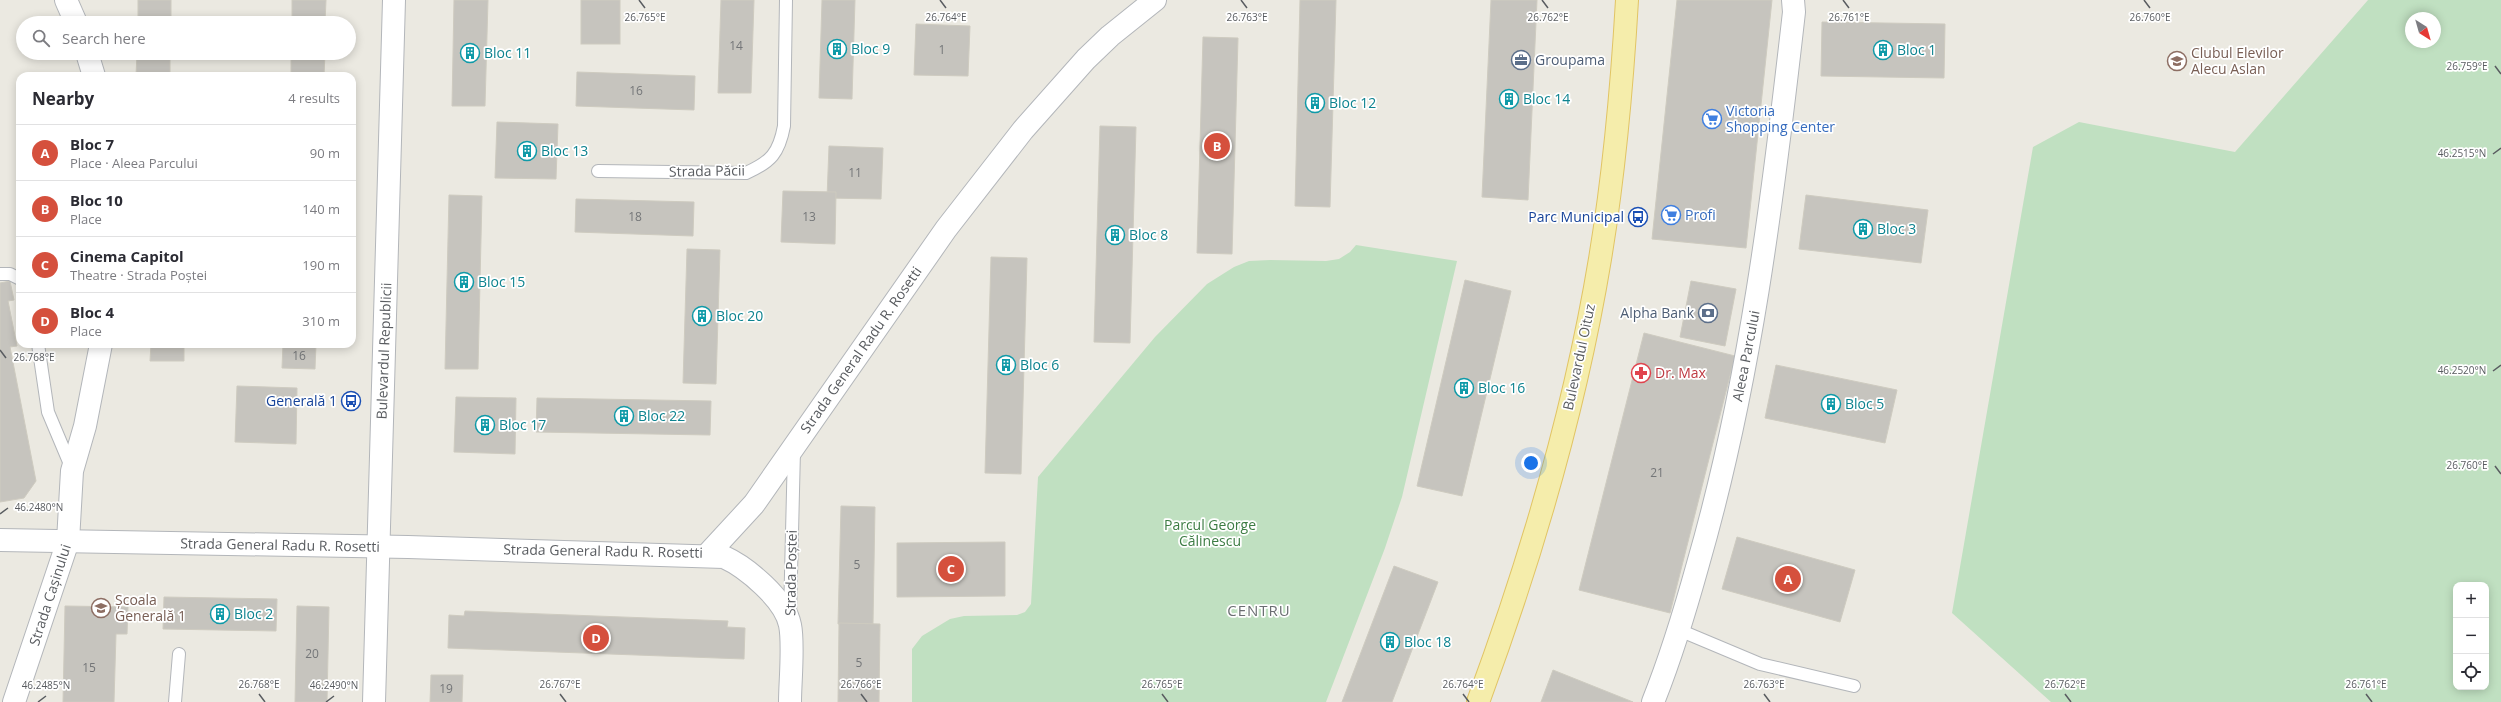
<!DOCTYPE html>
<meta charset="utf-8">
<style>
body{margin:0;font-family:"Open Sans",sans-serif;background:#f7f7f7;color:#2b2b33}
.controls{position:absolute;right:12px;bottom:12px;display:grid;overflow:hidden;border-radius:8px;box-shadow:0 2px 10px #0003}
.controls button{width:36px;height:36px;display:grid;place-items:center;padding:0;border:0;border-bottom:1px solid #e1e1e2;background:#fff;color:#2b2b33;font:20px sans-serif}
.compass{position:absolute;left:2405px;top:12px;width:36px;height:36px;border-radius:50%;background:#fff;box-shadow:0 2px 10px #0003;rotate:143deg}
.you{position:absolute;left:1531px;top:463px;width:14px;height:14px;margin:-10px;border:3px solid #fff;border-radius:50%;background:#1a73e8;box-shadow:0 0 0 6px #1a73e833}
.badge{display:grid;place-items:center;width:26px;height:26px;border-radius:50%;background:#d5503d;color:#fff;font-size:13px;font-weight:700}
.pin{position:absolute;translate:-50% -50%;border:2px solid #fff;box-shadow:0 1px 4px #0006}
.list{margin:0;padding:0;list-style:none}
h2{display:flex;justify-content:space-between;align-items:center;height:52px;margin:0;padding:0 16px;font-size:17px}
h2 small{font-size:13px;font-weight:400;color:#7c7c81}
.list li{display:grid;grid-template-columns:26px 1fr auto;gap:12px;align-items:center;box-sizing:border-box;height:56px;padding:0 16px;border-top:1px solid #e1e1e2}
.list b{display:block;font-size:15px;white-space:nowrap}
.list p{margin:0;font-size:13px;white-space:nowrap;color:#7c7c81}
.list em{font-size:13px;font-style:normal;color:#7c7c81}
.icon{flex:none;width:22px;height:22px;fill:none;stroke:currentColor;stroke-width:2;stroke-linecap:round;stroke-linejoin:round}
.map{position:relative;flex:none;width:2501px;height:702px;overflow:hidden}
.search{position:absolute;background:#fff;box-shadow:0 2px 10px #0003;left:16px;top:16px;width:340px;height:44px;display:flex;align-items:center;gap:10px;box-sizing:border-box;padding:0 14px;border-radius:22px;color:#7c7c81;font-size:15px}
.panel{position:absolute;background:#fff;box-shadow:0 2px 10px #0003;left:16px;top:72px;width:340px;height:276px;border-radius:12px}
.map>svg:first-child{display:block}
.green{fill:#c0e0c1;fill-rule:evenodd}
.building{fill:#c6c4be;stroke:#cecbc0}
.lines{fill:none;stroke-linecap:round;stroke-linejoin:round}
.service-casing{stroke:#b3b6ba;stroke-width:14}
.minor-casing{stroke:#b3b6ba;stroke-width:24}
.tertiary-casing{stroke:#b3b6ba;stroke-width:24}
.primary-casing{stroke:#e1c464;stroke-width:24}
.service{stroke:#fff;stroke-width:12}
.minor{stroke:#fff;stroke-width:22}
.tertiary{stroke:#fff;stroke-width:22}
.primary{stroke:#f5edab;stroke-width:22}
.ticks{fill:none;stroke:#595c60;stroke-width:1.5}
.labels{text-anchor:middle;stroke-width:3.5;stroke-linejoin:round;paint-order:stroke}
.number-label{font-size:12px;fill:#747678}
.culture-label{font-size:14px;fill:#0d838f;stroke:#fff;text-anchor:start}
.education-label{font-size:14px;fill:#785e54;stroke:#fff;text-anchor:start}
.service-label{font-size:14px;fill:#4e5e75;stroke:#fff;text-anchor:start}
.shop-label{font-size:14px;fill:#366cbe;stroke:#fff;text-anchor:start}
.street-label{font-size:14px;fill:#595c60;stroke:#fff}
.transit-label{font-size:14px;fill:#164399;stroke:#fff;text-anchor:end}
.health-label{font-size:14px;fill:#be3a42;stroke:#fff;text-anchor:start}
.park-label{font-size:14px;fill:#3c7c43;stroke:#fff}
.neighbourhood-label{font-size:15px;letter-spacing:1px;fill:#6b6e72;stroke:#fff}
.ticks-label{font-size:10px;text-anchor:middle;fill:#595c60;stroke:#fff;stroke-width:3.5;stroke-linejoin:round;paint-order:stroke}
</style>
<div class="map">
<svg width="2501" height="702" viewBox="0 0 2501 702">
<rect width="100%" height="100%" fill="#ebe9e1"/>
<!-- green -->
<g class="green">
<path d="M2368 0H2501V702H2051L1952 613 2033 147 2079 122 2235 152ZM2411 18H2435V42H2411ZM2456 585H2486V687H2456Z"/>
<polygon points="1356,245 1457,261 1402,497 1385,548 1326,702 912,702 912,649 922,636 950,619 964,616 1017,615 1025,612 1031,604 1038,477 1155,337 1207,284 1234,267 1249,261 1270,260 1326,261 1339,259 1350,252"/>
</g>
<!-- building -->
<g class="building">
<rect x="138" y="0" width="33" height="23"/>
<polygon points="292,0 326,0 325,23 292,23"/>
<polygon points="454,0 488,0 485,106 452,106"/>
<rect x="581" y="0" width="39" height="44"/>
<polygon points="721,0 754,0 751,93 718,93"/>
<polygon points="822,0 855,0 852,99 819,98"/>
<polygon points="1300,0 1336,0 1330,207 1295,206"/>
<polygon points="1491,0 1537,0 1528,200 1482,197"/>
<polygon points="1677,0 1772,0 1746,248 1652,239"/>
<polygon points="1822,22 1945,24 1944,78 1821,76"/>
<polygon points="916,24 970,26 968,76 914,75"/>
<polygon points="1203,37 1238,38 1232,254 1197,253"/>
<polygon points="137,53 170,53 170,76 136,76"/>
<polygon points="291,53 325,53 324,76 291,76"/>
<polygon points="577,72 695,76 694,110 576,106"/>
<polygon points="497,122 558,124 556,179 495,178"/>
<polygon points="1100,126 1136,127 1130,343 1094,342"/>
<polygon points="829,146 883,148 881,199 827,198"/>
<polygon points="783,191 836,192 835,244 781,242"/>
<polygon points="449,195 482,196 478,369 445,369"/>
<polygon points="1806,195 1928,210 1921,263 1799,249"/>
<polygon points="576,199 694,202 693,236 575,232"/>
<polygon points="687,249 720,250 716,384 683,383"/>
<polygon points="991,257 1027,258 1021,474 985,473"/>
<polygon points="1465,280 1511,291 1462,496 1417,486"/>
<polygon points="10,281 14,300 8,301 17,346 10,347 36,481 24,498 0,502 0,283"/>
<polygon points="1691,281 1736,289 1725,346 1680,337"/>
<polygon points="1644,333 1735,356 1670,613 1579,590"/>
<polygon points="151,344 184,344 184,361 150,361"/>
<polygon points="283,344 316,344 315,369 282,368"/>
<polygon points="1776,365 1897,390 1885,443 1765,418"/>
<polygon points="237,386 297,388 296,444 235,442"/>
<polygon points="456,397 516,398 515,454 454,452"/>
<polygon points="537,398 711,401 710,435 536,432"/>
<polygon points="841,506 875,507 873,624 838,624"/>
<polygon points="1737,537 1855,570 1840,622 1722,589"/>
<polygon points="1005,542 1005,596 897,597 897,543"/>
<polygon points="1394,566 1438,582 1392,702 1342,702"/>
<polygon points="164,597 277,599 276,631 163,629"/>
<polygon points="65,606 128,607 127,634 116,634 114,702 63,702"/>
<polygon points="297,606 329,607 327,702 295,702"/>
<polygon points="465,611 728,621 727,627 745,628 744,659 448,648 449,615 464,616"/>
<polygon points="839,623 880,624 879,702 838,702"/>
<polygon points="1553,670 1633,702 1541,702"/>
<polygon points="431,675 463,675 462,702 430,702"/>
</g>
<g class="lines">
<defs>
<g id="service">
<path d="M598 171 746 173C771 162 779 153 784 126L786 0"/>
<polyline points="0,274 10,274 20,279"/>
<polyline points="38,344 48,412 72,469"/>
<polyline points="790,616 794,450"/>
<polyline points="1679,630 1760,664 1854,686"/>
<polyline points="175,702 179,654"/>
</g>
<g id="minor">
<polyline points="66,0 76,23"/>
<polyline points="87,53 94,76"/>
<path d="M0 540 408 547 724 557C746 567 785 599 790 625 794 644 790 682 790 702"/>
<polyline points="707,555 754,504 946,229 1023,130 1086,59 1110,36 1155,0"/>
<polyline points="14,702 68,541 72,471 85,426 101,344"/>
<path d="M1653 702C1671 657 1685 611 1698 564 1750 384 1773 198 1794 12L1793 0"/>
</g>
<polyline id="tertiary" points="374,702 394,0"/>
<path id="primary" d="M1478 702C1531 559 1575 410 1600 259 1614 174 1622 87 1627 0"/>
</defs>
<!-- service casing -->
<use href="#service" class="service-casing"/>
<!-- minor casing -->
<use href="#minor" class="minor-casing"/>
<!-- tertiary casing -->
<use href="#tertiary" class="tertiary-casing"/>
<!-- primary casing -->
<use href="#primary" class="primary-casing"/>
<!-- service -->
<use href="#service" class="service"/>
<!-- minor -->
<use href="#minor" class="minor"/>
<!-- tertiary -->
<use href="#tertiary" class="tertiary"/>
<!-- primary -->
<use href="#primary" class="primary"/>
</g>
<!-- ticks -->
<path class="ticks" d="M639 0 645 8M940 0 946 8M1241 0 1247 8M1542 0 1548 8M1843 0 1849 8M2144 0 2150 8M2495 66 2501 74M2493 154 2501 148M0 350 6 358M2493 371 2501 365M2495 466 2501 474M0 514 8 508M259 694 265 702M560 694 566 702M861 694 867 702M1162 694 1168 702M1463 694 1469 702M1764 694 1770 702M2065 694 2071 702M2366 694 2372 702M38 702 46 696M326 702 334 696"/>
<!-- icons -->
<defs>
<symbol id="building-ring" viewBox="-11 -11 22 22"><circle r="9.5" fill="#fff" stroke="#0f9aa8" stroke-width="1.5"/><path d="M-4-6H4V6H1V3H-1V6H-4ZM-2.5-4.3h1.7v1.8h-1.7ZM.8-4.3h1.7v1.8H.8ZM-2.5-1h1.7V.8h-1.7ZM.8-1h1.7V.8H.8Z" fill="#0f9aa8"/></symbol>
<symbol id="office-ring" viewBox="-11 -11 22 22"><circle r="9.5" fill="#fff" stroke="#5c6f8a" stroke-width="1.5"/><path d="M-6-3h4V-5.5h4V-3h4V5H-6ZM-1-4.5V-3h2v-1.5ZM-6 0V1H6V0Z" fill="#5c6f8a"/></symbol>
<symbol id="school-ring" viewBox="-11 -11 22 22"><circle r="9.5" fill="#fff" stroke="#8d6e63" stroke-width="1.5"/><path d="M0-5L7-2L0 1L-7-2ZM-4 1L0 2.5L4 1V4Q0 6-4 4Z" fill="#8d6e63"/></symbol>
<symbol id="supermarket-ring" viewBox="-11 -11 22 22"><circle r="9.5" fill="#fff" stroke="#3f7fe0" stroke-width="1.5"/><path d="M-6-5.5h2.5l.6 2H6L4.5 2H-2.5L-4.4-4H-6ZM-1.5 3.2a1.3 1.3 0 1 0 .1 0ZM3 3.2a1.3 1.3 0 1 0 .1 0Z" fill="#3f7fe0"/></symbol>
<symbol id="bus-ring" viewBox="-11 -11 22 22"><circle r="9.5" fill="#fff" stroke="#1a4fb4" stroke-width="1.5"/><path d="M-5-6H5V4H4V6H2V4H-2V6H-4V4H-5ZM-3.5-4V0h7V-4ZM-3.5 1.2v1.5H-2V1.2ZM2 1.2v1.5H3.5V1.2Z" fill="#1a4fb4"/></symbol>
<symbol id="bank-ring" viewBox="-11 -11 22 22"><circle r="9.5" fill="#fff" stroke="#5c6f8a" stroke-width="1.5"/><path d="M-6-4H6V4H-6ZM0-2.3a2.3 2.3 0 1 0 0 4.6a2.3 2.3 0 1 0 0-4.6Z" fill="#5c6f8a"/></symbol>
<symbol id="pharmacy-ring" viewBox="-11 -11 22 22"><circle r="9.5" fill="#fff" stroke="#e0444e" stroke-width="1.5"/><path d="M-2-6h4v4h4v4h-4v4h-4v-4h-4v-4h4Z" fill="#e0444e"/></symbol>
</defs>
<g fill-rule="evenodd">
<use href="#building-ring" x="826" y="38" width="22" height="22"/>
<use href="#building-ring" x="1872" y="39" width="22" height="22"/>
<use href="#building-ring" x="459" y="42" width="22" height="22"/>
<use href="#office-ring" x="1510" y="49" width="22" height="22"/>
<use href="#school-ring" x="2166" y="50" width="22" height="22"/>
<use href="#building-ring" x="1498" y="88" width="22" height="22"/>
<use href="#building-ring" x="1304" y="92" width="22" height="22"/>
<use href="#supermarket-ring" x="1701" y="108" width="22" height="22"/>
<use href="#building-ring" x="516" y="140" width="22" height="22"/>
<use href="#supermarket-ring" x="1660" y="204" width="22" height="22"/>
<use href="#bus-ring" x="1627" y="206" width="22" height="22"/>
<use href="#building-ring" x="1852" y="218" width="22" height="22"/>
<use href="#building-ring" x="1104" y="224" width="22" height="22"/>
<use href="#building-ring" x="453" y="271" width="22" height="22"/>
<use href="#bank-ring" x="1697" y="302" width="22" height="22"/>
<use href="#building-ring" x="691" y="305" width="22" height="22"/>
<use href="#building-ring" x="995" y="354" width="22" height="22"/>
<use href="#pharmacy-ring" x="1630" y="362" width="22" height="22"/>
<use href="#building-ring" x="1453" y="377" width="22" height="22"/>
<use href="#bus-ring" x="340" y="390" width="22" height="22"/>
<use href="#building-ring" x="1820" y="393" width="22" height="22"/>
<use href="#building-ring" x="613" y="405" width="22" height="22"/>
<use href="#building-ring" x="474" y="414" width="22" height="22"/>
<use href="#school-ring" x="90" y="597" width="22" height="22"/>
<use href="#building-ring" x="209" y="603" width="22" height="22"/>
<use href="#building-ring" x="1379" y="631" width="22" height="22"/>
</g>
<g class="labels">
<!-- number labels -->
<g class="number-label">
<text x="736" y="50">14</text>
<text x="942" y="54">1</text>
<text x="636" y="95">16</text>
<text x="855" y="177">11</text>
<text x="635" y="221">18</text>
<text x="809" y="221">13</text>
<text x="299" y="360">16</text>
<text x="1657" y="477">21</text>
<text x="857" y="569">5</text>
<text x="312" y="658">20</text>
<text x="859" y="667">5</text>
<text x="89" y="672">15</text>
<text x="446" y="693">19</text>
</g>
<!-- culture labels -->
<g class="culture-label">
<text x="851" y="54">Bloc 9</text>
<text x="1897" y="55">Bloc 1</text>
<text x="484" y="58">Bloc 11</text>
<text x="1523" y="104">Bloc 14</text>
<text x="1329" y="108">Bloc 12</text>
<text x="541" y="156">Bloc 13</text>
<text x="1877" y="234">Bloc 3</text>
<text x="1129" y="240">Bloc 8</text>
<text x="478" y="287">Bloc 15</text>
<text x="716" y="321">Bloc 20</text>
<text x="1020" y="370">Bloc 6</text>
<text x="1478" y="393">Bloc 16</text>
<text x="1845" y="409">Bloc 5</text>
<text x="638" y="421">Bloc 22</text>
<text x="499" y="430">Bloc 17</text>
<text x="234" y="619">Bloc 2</text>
<text x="1404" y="647">Bloc 18</text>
</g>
<!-- education labels -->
<g class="education-label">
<text x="2191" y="58">Clubul Elevilor<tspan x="2191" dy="16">Alecu Aslan</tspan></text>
<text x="115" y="605">Școala<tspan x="115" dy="16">Generală 1</tspan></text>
</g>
<!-- service labels -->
<g class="service-label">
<text x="1535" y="65">Groupama</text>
<text x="1694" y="318" text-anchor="end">Alpha Bank</text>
</g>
<!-- shop labels -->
<g class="shop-label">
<text x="1726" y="116">Victoria<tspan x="1726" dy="16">Shopping Center</tspan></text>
<text x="1685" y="220">Profi</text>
</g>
<!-- street labels -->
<g class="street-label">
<text transform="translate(707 171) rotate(-1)" y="5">Strada Păcii</text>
<text transform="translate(861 350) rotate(-55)" y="5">Strada General Radu R. Rosetti</text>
<text transform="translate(384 351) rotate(-88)" y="5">Bulevardul Republicii</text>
<text transform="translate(1746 356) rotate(-79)" y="5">Aleea Parcului</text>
<text transform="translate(1579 357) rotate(-78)" y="5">Bulevardul Oituz</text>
<text transform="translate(280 545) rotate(1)" y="5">Strada General Radu R. Rosetti</text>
<text transform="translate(603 551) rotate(1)" y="5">Strada General Radu R. Rosetti</text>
<text transform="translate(791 573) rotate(-89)" y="5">Strada Poștei</text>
<text transform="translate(50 595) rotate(-72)" y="5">Strada Cașinului</text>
</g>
<!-- transit labels -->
<g class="transit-label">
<text x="1624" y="222">Parc Municipal</text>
<text x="337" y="406">Generală 1</text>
</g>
<!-- health labels -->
<g class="health-label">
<text x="1655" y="378">Dr. Max</text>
</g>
<!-- park labels -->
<g class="park-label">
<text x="1210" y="530">Parcul George<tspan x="1210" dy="16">Călinescu</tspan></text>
</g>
<!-- neighbourhood labels -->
<g class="neighbourhood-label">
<text x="1259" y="616">CENTRU</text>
</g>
</g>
<g class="ticks-label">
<text x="645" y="21">26.765°E</text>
<text x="946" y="21">26.764°E</text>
<text x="1247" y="21">26.763°E</text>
<text x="1548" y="21">26.762°E</text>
<text x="1849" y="21">26.761°E</text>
<text x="2150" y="21">26.760°E</text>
<text x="2467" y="70">26.759°E</text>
<text x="2462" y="157">46.2515°N</text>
<text x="34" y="361">26.768°E</text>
<text x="2462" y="374">46.2520°N</text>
<text x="2467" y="469">26.760°E</text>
<text x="39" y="511">46.2480°N</text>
<text x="259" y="688">26.768°E</text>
<text x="560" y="688">26.767°E</text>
<text x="861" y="688">26.766°E</text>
<text x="1162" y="688">26.765°E</text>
<text x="1463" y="688">26.764°E</text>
<text x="1764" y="688">26.763°E</text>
<text x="2065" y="688">26.762°E</text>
<text x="2366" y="688">26.761°E</text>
<text x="46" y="689">46.2485°N</text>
<text x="334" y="689">46.2490°N</text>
</g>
</svg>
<div class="controls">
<button>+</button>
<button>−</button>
<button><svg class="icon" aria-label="locate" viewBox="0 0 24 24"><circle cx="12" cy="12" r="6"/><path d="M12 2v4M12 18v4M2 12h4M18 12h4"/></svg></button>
</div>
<svg class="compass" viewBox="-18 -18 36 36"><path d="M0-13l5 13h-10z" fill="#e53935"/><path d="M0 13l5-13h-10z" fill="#7c7c81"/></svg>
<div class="you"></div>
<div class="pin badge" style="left:1788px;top:579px">A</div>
<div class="pin badge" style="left:1217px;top:146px">B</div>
<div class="pin badge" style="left:951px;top:569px">C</div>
<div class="pin badge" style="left:596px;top:638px">D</div>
<div class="search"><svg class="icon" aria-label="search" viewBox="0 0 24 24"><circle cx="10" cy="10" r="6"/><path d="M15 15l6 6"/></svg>Search here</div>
<section class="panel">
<h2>Nearby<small>4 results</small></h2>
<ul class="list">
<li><span class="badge">A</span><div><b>Bloc 7</b><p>Place · Aleea Parcului</p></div><em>90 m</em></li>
<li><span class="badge">B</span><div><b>Bloc 10</b><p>Place</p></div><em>140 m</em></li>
<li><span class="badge">C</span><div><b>Cinema Capitol</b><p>Theatre · Strada Poștei</p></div><em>190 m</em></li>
<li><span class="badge">D</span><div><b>Bloc 4</b><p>Place</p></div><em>310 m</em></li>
</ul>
</section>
</div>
